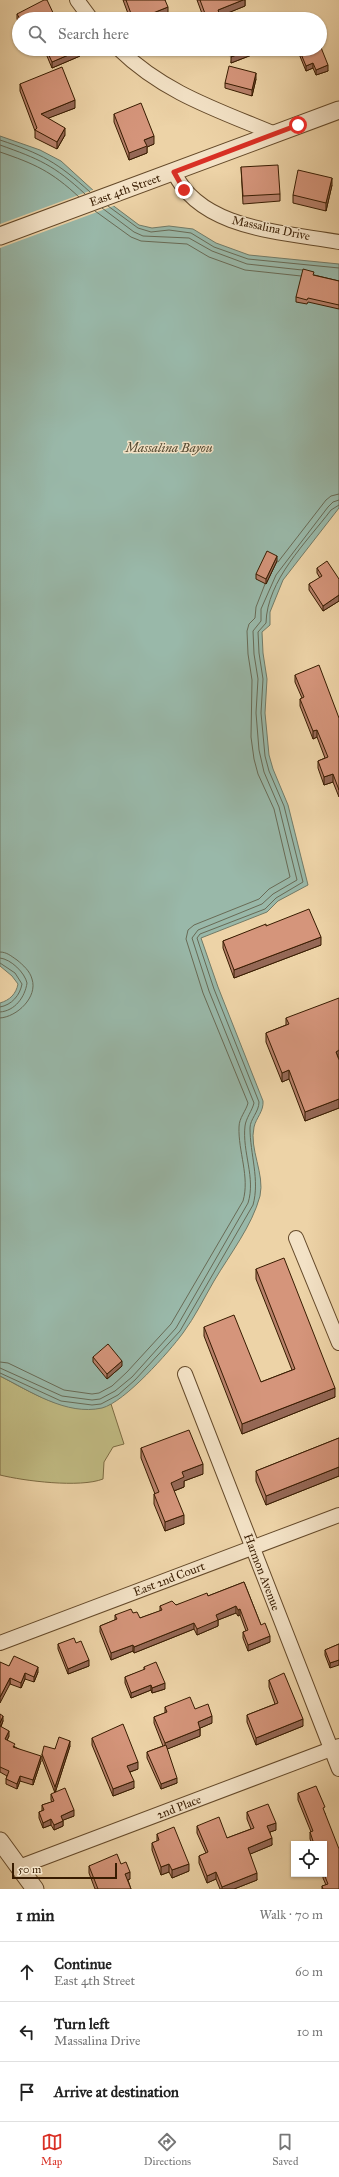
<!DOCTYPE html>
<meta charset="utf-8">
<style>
body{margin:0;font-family:"IM FELL Great Primer",serif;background:#f2f2f2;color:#222}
.controls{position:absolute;right:12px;bottom:12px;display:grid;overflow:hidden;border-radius:0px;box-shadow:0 1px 3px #0004}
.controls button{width:36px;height:36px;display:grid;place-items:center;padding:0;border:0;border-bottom:1px solid #e0e0e0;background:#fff;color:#222;font:20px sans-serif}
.scale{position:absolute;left:12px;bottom:10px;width:105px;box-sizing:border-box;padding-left:4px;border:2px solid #381c01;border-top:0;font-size:11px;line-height:14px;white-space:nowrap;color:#381c01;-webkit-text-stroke:3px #f3e2c6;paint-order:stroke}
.stop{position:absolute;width:12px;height:12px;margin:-9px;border:3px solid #d93025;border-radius:50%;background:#fff}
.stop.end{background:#d93025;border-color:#fff;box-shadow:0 1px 4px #0008}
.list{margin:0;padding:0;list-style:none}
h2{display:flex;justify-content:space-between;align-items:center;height:52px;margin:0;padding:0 16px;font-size:17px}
h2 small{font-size:13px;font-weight:400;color:#767676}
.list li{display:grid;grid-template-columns:26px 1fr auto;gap:12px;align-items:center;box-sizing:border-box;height:60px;padding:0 16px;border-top:1px solid #e0e0e0}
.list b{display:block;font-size:15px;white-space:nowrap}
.list p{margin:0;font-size:13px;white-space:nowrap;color:#767676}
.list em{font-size:13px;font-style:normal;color:#767676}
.icon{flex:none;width:22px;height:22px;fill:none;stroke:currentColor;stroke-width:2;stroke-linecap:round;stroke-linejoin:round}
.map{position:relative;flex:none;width:339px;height:1889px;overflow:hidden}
.search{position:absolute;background:#fff;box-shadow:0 1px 3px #0004;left:12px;right:12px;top:12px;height:44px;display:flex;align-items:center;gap:10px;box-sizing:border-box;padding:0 14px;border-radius:22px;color:#767676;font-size:15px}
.sheet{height:232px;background:#fff}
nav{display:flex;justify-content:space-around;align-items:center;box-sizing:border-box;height:56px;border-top:1px solid #e0e0e0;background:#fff;font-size:11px;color:#767676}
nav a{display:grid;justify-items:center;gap:2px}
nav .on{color:#d93025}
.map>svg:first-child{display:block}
.green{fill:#c0ba82;stroke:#7c6b42}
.water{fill:#99b8a9;stroke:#727a66}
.pier{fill:#edd3a7}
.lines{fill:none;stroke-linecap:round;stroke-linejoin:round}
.shore{stroke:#686a55;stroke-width:1}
.minor-casing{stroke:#654a2a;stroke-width:16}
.tertiary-casing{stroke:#654a2a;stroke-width:19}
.minor{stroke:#f3e2c6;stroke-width:14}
.tertiary{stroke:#f3e2c6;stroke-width:17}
.wall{fill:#b7806a;stroke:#381c01}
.shaded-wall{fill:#956856;stroke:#381c01}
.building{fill:#d5957b;stroke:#381c01}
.route{stroke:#d93025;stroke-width:5}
.labels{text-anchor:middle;stroke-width:3;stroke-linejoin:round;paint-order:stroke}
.street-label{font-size:12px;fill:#381c01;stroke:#f3e2c6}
.water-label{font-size:13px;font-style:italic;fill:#554b33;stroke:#f3e2c6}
</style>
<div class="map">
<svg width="339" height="1889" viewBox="0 0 339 1889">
<rect width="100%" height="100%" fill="#edd3a7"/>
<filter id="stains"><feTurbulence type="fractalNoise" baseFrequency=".005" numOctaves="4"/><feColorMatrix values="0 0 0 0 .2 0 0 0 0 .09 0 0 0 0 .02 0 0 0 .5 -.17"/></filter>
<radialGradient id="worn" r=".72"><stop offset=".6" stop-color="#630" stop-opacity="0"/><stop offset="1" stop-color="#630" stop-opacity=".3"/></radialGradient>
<!-- green -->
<path class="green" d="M0 1376C33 1393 72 1419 111 1404L124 1444 113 1447 104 1462 103 1479C80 1488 24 1481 0 1475Z"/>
<!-- water -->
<path class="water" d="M0 136 40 150 61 161 95 192 139 225 152 228 169 226 193 229 216 243 249 255 339 264V508L283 580 270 612V625L262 632 263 653 267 679 265 713 269 755 273 769 288 805 308 885 278 901 267 912 201 938 218 987 263 1101C264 1111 256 1118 254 1127 249 1149 265 1174 260 1196 252 1226 230 1254 214 1281 204 1298 195 1317 183 1333 169 1352 125 1402 102 1408 66 1416 30 1391 0 1376V1003C10 1000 16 994 18 984L12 976 0 966Z"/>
<!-- pier -->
<polygon class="pier" points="95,189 116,205 0,248 0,224"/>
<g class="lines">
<!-- shore -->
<g class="shore">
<path d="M0 140C42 154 57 162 90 192"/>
<path d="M0 145C39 159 54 165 85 194"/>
<path d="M0 152C35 164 51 171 79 197"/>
<polyline points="108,206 138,228 151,232 169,230 191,233 214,247 248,259 339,268"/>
<polyline points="102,208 134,232 143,236 189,238 212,251 247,264 302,270"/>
<polyline points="95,211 131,237 141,241 187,244 209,257 245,270 301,276"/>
<polyline points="278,562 326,500 331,496 339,494"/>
<path d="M0 952C7 952 11 956 17 960 23 965 30 971 32 979 38 997 17 1017 0 1018"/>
<path d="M0 958C11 959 25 973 27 983 25 997 15 1011 0 1012"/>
<path d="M0 963 15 973 22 984C20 995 12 1005 0 1007"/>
<path d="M0 1362 8 1363 64 1390 92 1394 99 1393 112 1386 127 1372 171 1324 243 1201C250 1177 238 1151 239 1127 239 1118 246 1111 248 1103L203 993 186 939 188 930 194 925 259 899 269 889 290 877 274 809 258 774 254 759 251 737 252 680 248 654 247 631 249 624 255 618 256 607 265 584"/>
<path d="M0 1368 62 1396 92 1400 100 1399 115 1391 132 1377 176 1328 248 1203C256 1178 242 1152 245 1126 246 1118 252 1111 254 1103L209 991 192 938 198 930 262 904 273 894 297 880 279 807 264 772 259 750 256 713 258 679 254 654 253 631 261 621V609L276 575 328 507 333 502 339 500"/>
<path d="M0 1373 61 1401 92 1405 101 1404 118 1395 135 1380 180 1331 253 1205C260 1180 250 1154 250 1128 250 1119 259 1112 259 1102L214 989 197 938 200 934 265 909 276 898 303 882 284 806 269 771 265 756 261 713 263 679 259 653 258 632 266 623C267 580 306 543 331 510L339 505"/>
</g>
<defs>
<g id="minor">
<polyline points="77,0 91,19"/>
<path d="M119 49C164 93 218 110 275 134"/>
<path d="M174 172C200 230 284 232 339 242"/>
<polyline points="296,1238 339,1343"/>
<polyline points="185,1374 339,1769"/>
<polyline points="0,1643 339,1515"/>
<polyline points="19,1867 339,1746"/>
</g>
<g id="tertiary">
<polyline points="0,236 339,110"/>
<polyline points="0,1841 35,1889"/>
</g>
</defs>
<!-- minor casing -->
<use href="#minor" class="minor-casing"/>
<!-- tertiary casing -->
<use href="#tertiary" class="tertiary-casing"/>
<!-- minor -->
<use href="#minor" class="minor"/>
<!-- tertiary -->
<use href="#tertiary" class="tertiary"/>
</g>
<!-- wall -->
<g class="wall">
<polygon points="123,0 165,0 168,15 158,19 130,19"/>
<polygon points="197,0 245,0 245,6 220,16 221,19 204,19"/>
<polygon points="17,14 56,19 19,19 19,23 17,19"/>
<polygon points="44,49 80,49 80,56 52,68"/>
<polygon points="226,49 262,49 262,51 231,63 232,56 226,55"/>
<polygon points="297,49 320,49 328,71 316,75 313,68 306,71"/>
<polygon points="256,79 252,96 225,88 225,83"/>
<polygon points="20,84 75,108 48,118 65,135 57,149 35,138 35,131 20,91"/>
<polygon points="114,114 154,144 147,147 147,153 129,160 114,122"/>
<polygon points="241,167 280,194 280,201 243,204"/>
<polygon points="332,185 326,211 293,203 293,195"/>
<polygon points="314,275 339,281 339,309 308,302 307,304 296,302 296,297"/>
<polygon points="277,561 266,584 256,579 256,574"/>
<polygon points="317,568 339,579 339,601 323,611 309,590 309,584 320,578 317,573"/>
<polygon points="295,675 339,718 339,797 333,782 324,785 318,768 318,761 325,758 317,737 313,739 300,706 300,699 302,698 295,682"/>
<polygon points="266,926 321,945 234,978 223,948 223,941"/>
<polygon points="286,1018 339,1060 339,1108 305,1121 289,1079 282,1082 266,1042 266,1033 286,1025"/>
<polygon points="256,1269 335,1397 242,1434 204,1336 204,1327 261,1382 292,1370 256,1279"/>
<polygon points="93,1357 122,1366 107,1379 93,1362"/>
<polygon points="339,1438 339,1476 266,1505 256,1481 256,1471"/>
<polygon points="141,1448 203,1474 184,1481 184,1487 174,1491 184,1524 165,1531 154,1504 154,1494 155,1494 141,1458"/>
<polygon points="244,1582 261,1625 270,1642 248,1651 243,1638 243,1632 246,1631 240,1615 238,1616 236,1613 218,1620 218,1626 197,1635 194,1629 134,1653 133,1651 111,1660 100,1632 100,1626 115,1620 115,1615 133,1613 140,1618 160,1611 160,1606 176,1605 208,1596"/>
<polygon points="76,1643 89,1666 68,1674 58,1649 58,1644"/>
<polygon points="339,1644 330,1668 325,1655 325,1650"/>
<polygon points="9,1666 38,1672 34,1682 25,1679 21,1688 10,1684"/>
<polygon points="144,1667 165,1689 152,1693 151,1690 131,1698 125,1683 125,1677 144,1670"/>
<polygon points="269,1680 303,1726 256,1745 247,1722 247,1715 275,1704 269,1687"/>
<polygon points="165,1707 195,1709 212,1723 200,1728 200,1736 167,1749 177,1783 161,1789 147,1758 147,1752 163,1746 154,1723 154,1717 165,1713"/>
<polygon points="0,1714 3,1721 1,1727 9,1736 7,1740 15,1747 41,1761 33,1785 20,1781 17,1789 6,1784 6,1779 7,1776 0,1772"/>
<polygon points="92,1738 138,1769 130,1772 134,1788 113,1796 92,1745"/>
<polygon points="70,1746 55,1793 42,1759 42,1754 55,1749"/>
<polygon points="298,1793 325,1813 339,1889 322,1889 322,1886 326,1885 323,1878 323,1874 324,1874 324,1844 312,1844 310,1839 310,1832 311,1832 298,1800"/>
<polygon points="51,1794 74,1816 63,1820 63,1826 54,1830 51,1825 43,1828 39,1818 39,1812 42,1811 42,1805 52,1802 51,1800"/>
<polygon points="247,1812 276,1830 270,1832 272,1845 250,1854 257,1880 234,1889 220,1889 216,1879 207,1883 199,1863 199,1856 206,1853 197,1833 197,1826 227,1838 251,1829 247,1819"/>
<polygon points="157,1834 189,1871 172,1878 169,1872 161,1875 152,1850 152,1843 157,1841"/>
<polygon points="121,1864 130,1879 128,1880 131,1889 95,1889 89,1873 89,1866"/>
</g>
<!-- shaded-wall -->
<g class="shaded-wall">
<polygon points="243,0 245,0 245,6 218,17 218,10"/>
<polygon points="168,7 168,15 158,19 138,19"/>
<polygon points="252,49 262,49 262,51 231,63 231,57"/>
<polygon points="80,50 80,56 52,68 52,62"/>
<polygon points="313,63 313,68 306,71 306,66"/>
<polygon points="328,65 328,71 316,75 316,70"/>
<polygon points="256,73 256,79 252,96 252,90"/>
<polygon points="75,100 75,108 41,121 41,114"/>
<polygon points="65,128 65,135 57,149 57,142"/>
<polygon points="154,136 154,144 147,147 147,153 129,160 129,153 144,140"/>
<polygon points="332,178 332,185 326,211 326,203"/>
<polygon points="277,556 277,561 266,584 266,579"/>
<polygon points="339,595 339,601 323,611 323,606"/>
<polygon points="317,730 317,737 313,739 313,731"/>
<polygon points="333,774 333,782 324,785 324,777"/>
<polygon points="321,937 321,945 234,978 234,970"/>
<polygon points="339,1050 339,1059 336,1052"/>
<polygon points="289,1070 289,1079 282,1082 282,1073"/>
<polygon points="339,1099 339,1108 305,1121 305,1112"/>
<polygon points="122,1361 122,1366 107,1379 107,1374"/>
<polygon points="335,1388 335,1397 242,1434 242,1424"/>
<polygon points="203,1464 203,1474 184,1481 184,1487 171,1492 171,1483 182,1472"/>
<polygon points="339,1467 339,1476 266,1505 266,1496"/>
<polygon points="184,1515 184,1524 165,1531 165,1522"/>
<polygon points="236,1606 236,1613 218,1620 218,1626 197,1635 197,1629 216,1615"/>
<polygon points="240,1609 240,1615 238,1616 238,1610"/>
<polygon points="194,1623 194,1629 134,1653 134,1647"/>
<polygon points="270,1636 270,1642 248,1651 248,1645"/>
<polygon points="133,1645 133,1651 111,1660 111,1653"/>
<polygon points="89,1660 89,1666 68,1674 68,1669"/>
<polygon points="339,1660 339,1665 330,1668 330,1663"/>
<polygon points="38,1667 38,1672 34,1682 34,1677"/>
<polygon points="25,1673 25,1679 21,1688 21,1683"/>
<polygon points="10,1678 10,1684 0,1703 0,1697"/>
<polygon points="165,1683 165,1689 152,1693 152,1688"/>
<polygon points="151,1685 151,1690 131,1698 131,1693"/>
<polygon points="3,1716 3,1721 0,1728 0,1723"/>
<polygon points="212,1716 212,1723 198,1729 198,1722"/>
<polygon points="303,1719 303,1726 256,1745 256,1738"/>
<polygon points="200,1729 200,1736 165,1750 165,1743"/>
<polygon points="9,1731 9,1736 5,1745 5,1739"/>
<polygon points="70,1741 70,1746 55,1793 55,1787"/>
<polygon points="41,1756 41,1761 33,1785 33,1780"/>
<polygon points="138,1762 138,1769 127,1773 127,1766"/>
<polygon points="20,1776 20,1781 17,1789 17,1784"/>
<polygon points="177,1778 177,1783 161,1789 161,1784"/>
<polygon points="134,1781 134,1788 113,1796 113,1789"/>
<polygon points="74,1810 74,1816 61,1821 61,1816"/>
<polygon points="51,1819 51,1825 43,1828 43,1823"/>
<polygon points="63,1821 63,1826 54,1830 54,1825"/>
<polygon points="276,1823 276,1830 267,1833 267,1826"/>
<polygon points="272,1838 272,1845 248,1855 248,1848"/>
<polygon points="169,1864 169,1872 161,1875 161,1867"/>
<polygon points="189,1864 189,1871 172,1878 172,1870"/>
<polygon points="130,1872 130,1879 125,1881 125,1874"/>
<polygon points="216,1872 216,1879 207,1883 207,1876"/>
<polygon points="257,1873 257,1880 234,1889 222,1889 222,1887"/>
</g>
<!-- building -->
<g class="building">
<polygon points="44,0 47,0 56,19 20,19 17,14"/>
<polygon points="126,0 165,0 168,7 138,19 133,19"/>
<polygon points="200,0 243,0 218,10 221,19 206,19 207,19"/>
<polygon points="320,45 328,65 316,70 313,63 306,66 299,49 320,49"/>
<polygon points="46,49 80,49 80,50 52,62"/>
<polygon points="226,49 252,49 231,57 233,51"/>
<polygon points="229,66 256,73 252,90 225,83"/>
<polygon points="62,67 75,100 41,114 65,128 57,142 35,130 37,128 20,84"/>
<polygon points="141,103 154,136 144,140 147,146 129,153 114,114"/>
<polygon points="278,165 280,194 243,196 241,167"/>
<polygon points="298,170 332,178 326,203 293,195"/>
<polygon points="303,269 314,272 313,275 339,281 339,305 308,298 307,300 296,297"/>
<polygon points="267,551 277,556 266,579 256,574"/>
<polygon points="327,561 339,579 339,595 323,606 309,584 322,576 317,568"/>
<polygon points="319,665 339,718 339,790 333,774 324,777 318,761 328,757 317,730 313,731 300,699 304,697 295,675"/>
<polygon points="309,909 321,937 234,970 223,941 266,924 266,926"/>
<polygon points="339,998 339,1050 336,1052 339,1060 339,1099 305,1112 289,1070 282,1073 266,1033 289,1024 286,1018"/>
<polygon points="284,1258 335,1388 242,1424 204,1327 234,1315 261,1382 295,1369 256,1269"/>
<polygon points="108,1344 122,1361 107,1374 93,1357"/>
<polygon points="189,1430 203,1464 182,1472 184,1477 171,1483 184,1515 165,1522 154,1494 159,1492 141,1448"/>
<polygon points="339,1438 339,1467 266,1496 256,1471"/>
<polygon points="244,1582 261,1625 265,1623 270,1636 248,1645 243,1632 248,1630 240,1609 238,1610 236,1606 216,1615 218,1620 197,1629 194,1623 134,1647 133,1645 111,1653 100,1626 117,1619 115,1615 131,1609 133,1613 137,1612 140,1618 162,1610 160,1606 172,1601 176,1605 207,1593 208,1596"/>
<polygon points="74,1638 76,1643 81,1641 89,1660 68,1669 58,1644"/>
<polygon points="339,1644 339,1660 330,1663 325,1650"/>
<polygon points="14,1656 38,1667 34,1677 25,1673 21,1683 10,1678 0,1697 0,1662 9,1666"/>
<polygon points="156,1662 165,1683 152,1688 151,1685 131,1693 125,1677 145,1669 144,1667"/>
<polygon points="284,1673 303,1719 256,1738 247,1715 278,1703 269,1680"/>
<polygon points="190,1697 195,1709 208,1704 212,1716 198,1722 200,1729 165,1743 154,1717 167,1712 165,1707"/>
<polygon points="0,1714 3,1716 0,1723"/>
<polygon points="123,1724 138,1762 127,1766 134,1781 113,1789 92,1738"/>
<polygon points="0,1726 9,1731 5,1739 15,1744 13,1747 41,1756 33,1780 20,1776 17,1784 6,1779 9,1771 0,1767"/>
<polygon points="59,1737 70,1741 55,1787 42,1754 44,1746 55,1749"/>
<polygon points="166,1745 177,1778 161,1784 147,1752"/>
<polygon points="316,1786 325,1807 323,1808 339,1849 339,1889 323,1889 322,1886 328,1884 324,1874 324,1871 325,1871 324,1869 324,1844 314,1844 310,1832 313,1831 298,1793"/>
<polygon points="65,1788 74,1810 61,1816 63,1821 54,1825 51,1819 43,1823 39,1812 44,1810 42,1805 54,1801 51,1794"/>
<polygon points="268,1804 276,1823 267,1826 272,1838 248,1848 257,1873 222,1887 216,1872 207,1876 199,1856 208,1852 197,1826 219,1817 227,1838 254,1828 247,1812"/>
<polygon points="174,1827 189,1864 172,1870 169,1864 161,1867 152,1843 159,1840 157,1834"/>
<polygon points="117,1854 121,1864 126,1862 130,1872 125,1874 131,1889 98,1889 89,1866"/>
</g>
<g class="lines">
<!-- route -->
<polyline class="route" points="184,190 174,172 298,125"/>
</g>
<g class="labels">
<!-- street labels -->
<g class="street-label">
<text transform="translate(125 190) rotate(-20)" y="4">East 4th Street</text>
<text transform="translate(271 228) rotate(12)" y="4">Massalina Drive</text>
<text transform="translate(262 1572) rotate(69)" y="4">Harmon Avenue</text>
<text transform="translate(169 1579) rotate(-21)" y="4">East 2nd Court</text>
<text transform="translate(179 1807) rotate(-21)" y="4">2nd Place</text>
</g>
<!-- water labels -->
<g class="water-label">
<text x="169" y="452">Massalina Bayou</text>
</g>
</g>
<rect width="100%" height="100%" filter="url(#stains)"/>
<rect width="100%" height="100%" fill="url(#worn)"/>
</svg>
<div class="controls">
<button><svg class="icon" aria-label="locate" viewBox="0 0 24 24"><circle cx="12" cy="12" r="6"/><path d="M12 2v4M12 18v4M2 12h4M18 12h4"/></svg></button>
</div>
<div class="scale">50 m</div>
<div class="stop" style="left:298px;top:125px"></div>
<div class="stop end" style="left:184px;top:190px"></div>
<div class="search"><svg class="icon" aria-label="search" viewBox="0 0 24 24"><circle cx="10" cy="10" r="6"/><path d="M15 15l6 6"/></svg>Search here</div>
</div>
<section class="sheet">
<h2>1 min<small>Walk · 70 m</small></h2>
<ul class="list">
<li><svg class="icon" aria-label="ahead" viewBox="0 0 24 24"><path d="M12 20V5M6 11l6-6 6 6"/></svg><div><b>Continue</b><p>East 4th Street</p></div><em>60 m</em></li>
<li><svg class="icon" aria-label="left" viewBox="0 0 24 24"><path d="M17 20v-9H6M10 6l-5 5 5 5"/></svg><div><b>Turn left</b><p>Massalina Drive</p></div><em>10 m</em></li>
<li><svg class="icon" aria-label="arrive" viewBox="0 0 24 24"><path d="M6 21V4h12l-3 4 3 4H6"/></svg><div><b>Arrive at destination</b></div></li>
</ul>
</section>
<nav>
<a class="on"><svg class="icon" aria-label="map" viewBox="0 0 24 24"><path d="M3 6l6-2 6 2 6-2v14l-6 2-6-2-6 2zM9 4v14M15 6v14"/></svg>Map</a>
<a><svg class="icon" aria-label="directions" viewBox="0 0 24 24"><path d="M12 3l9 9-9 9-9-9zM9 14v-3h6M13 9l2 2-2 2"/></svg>Directions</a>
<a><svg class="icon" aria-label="saved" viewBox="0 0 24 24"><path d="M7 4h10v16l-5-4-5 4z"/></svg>Saved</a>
</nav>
